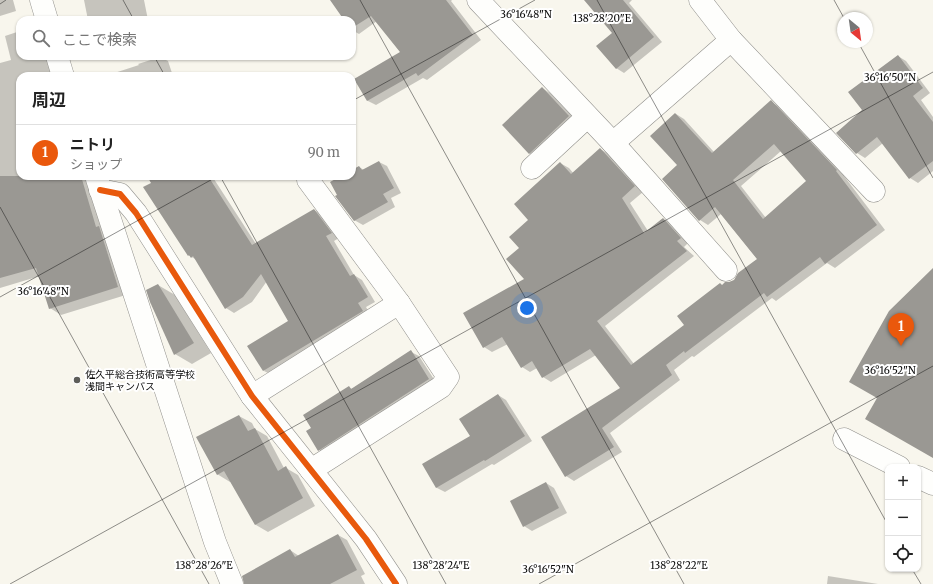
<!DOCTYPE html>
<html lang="ja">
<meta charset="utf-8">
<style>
body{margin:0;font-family:Merriweather,"Noto Sans JP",serif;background:#f6f6f6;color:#222}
.controls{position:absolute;right:12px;bottom:12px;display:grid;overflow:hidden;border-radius:8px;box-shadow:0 1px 3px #0004}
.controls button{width:36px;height:36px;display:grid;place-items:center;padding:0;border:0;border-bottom:1px solid #e0e0e0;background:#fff;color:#222;font:20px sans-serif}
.compass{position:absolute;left:837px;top:12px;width:36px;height:36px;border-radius:50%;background:#fff;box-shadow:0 1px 3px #0004;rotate:151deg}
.you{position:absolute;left:527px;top:308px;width:14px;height:14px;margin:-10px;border:3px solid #fff;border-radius:50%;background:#1a73e8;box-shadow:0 0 0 6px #1a73e833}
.badge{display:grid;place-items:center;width:26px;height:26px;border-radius:50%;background:#ea580c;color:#fff;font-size:13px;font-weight:700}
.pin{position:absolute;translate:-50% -33px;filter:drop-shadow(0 1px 2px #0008)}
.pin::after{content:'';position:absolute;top:21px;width:14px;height:12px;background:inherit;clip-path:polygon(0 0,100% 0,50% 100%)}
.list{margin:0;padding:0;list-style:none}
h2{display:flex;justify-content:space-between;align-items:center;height:52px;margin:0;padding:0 16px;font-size:17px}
h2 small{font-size:13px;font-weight:400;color:#767676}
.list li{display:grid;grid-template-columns:26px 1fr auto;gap:12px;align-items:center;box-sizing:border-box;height:56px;padding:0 16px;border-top:1px solid #e0e0e0}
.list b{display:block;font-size:15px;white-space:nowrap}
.list p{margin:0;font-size:13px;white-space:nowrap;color:#767676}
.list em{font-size:13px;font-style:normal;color:#767676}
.icon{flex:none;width:22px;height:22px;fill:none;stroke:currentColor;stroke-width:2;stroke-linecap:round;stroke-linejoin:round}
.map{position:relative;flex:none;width:933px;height:584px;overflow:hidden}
.search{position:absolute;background:#fff;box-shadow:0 1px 3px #0004;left:16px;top:16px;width:340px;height:44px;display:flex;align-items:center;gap:10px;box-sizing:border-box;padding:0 14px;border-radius:12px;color:#767676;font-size:15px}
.panel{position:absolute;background:#fff;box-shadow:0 1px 3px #0004;left:16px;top:72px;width:340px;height:108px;border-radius:12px}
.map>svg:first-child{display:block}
.shadow{fill:#0003;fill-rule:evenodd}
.building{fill:#9a9893;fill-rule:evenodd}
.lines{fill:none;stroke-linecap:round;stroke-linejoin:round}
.minor-casing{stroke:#91908c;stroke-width:23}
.minor{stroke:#fefefc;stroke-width:22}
.cycleway-casing{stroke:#fff;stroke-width:8}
.cycleway{stroke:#e8590c;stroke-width:6}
.ticks{fill:none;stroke:#0a0a0a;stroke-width:1;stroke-opacity:0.45}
.poi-dot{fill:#5d5d59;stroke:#fff;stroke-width:1.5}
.labels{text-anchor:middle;stroke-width:4;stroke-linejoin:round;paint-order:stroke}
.poi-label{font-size:10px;fill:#0a0a0a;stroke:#fff;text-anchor:start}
.ticks-label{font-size:10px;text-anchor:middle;fill:#0a0a0a;stroke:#fff;stroke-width:4;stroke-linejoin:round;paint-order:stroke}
</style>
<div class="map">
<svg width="933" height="584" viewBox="0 0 933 584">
<rect width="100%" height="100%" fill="#f8f6ed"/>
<!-- shadow -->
<g class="shadow">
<polygon points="0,0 13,0 16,11 0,16"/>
<polygon points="84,0 144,0 148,20 88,20"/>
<polygon points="331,0 452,0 451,1 481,40 427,80 423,78 376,105 368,101 356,79 401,53 377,21 359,34 352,30 352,20 345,20"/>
<polygon points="586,0 632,0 629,3 662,42 624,73 616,68 613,33"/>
<polygon points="20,31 20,56 55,56 60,76 20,76 20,176 91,176 129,294 61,315 50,308 40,276 0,288 0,63 11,60 5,36"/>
<polygon points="898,56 906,61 930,93 921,100 933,117 933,171 918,183 910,178 883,143 865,158 857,153 837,133 863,110"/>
<polygon points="160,57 168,61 173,76 105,76 139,65 138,64"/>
<polygon points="542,88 550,93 577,121 537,158 529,153"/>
<path d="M771 102 780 107 845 175 844 176 885 230 835 268 827 263 776 301 772 298 694 357 692 356 674 370 680 380 610 433 622 452 574 481 566 476 622 389 596 355 551 382 543 377 537 368 530 372 522 367 508 344 492 352 484 347 526 279 520 248 530 220 560 163 569 168 574 174 600 149 609 154 643 192 630 203 648 231 663 219 672 224 688 243 684 247 694 256 605 326 634 364 685 326 722 286 735 280 758 260 721 214 708 225 700 220 678 165 676 114 684 119 714 152ZM781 151 808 182 766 218 741 186Z"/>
<polygon points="379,162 387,166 401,193 391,198 395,207 363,225 354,220 343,176 352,176 352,171 359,167 364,170"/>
<polygon points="148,176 212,176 256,244 314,210 322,214 339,238 334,241 354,275 362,280 375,302 366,307 371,316 272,375 264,371 289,322 267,281 252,302 234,313 226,308 197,260 188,255"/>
<polygon points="158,285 175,295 211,353 192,364 175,354 151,301"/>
<polygon points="411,352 419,356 437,384 327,455 319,450 349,387 352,389"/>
<polygon points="498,395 506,400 532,441 494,465 492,464 445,492 437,488 424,465 471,437"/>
<polygon points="239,416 252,423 255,429 267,436 284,468 286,468 298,475 315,506 268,532 256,525 231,481 230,482 217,474"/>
<polygon points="546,483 554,488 567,513 532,531 524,526"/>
<polygon points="338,535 347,540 365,574 361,576 365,584 253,584 290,550 299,556"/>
<polygon points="828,576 878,584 827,584"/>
</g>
<!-- building -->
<g class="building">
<polygon points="330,0 446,0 473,35 418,76 416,73 367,101 354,79 400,52 371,16 352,28 352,20 344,20"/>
<polygon points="584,0 623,0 654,37 616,69 596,46 612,33"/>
<polygon points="898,55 923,88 913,96 933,122 933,161 909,179 877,137 856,154 836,133 862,110 848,92"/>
<polygon points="542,87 569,116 529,154 502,125"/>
<path d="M771 100 837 170 836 171 877 225 825 264 820 257 767 297 764 293 685 353 684 351 666 365 672 375 602 428 614 447 565 477 541 437 620 388 590 349 542 378 532 361 521 368 502 337 483 348 463 313 524 279 506 259 519 248 509 237 528 220 514 204 560 162 571 174 600 148 635 186 622 198 644 233 663 218 681 238 677 241 687 251 597 321 631 365 684 325 677 316 720 283 722 285 725 282H729L734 280 738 273 757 259 715 207 699 221 662 179 677 165 650 136 675 113 712 153ZM774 144 806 181 763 219 733 180Z"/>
<polygon points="379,161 394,188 383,194 388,202 354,221 335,196 337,195 330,182 341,176 352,176 352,170 359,166 362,170"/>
<polygon points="0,176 81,176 96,227 99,226 118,287 49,309 36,268 0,278"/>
<polygon points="147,176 208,176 252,245 314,209 332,233 326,236 350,276 354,274 368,297 358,303 363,311 263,371 247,346 288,321 261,274 243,297 225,309 193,256 191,258 189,255 188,256 143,187 151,183"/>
<polygon points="933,268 933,458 865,419 877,398 849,382 889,311"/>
<polygon points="158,284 194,343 174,355 150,302 146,290"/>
<polygon points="411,350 429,379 318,451 306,431 311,428 303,415 349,386 351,389"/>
<polygon points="498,394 525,436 485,461 484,460 436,488 422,464 470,436 459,419"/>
<polygon points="239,415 248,431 255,428 278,471 286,466 303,498 255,525 224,471 217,475 196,437"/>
<polygon points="546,482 559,508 523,527 510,501"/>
<polygon points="338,534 357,570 330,584 244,584 242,576 290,549 295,557"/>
</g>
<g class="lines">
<defs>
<g id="minor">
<polyline points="41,0 47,20"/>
<polyline points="478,0 613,143 726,270"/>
<polyline points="700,0 731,40 874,191"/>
<polyline points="57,56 63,76"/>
<polyline points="613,143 731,40"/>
<polyline points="532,168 587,117"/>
<polyline points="97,179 215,542 232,584"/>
<polyline points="308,180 399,303"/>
<polyline points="100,190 120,194 136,213 252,396 366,539 396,584"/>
<polyline points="252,396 399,303 448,377 441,387 311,470"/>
<polyline points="844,439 899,467"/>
<polyline points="918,477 933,484"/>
</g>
</defs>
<!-- minor casing -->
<use href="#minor" class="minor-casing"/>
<!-- minor -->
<use href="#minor" class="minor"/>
<defs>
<polyline id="cycleway" points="100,190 120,194 136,213 252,396 366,539 396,584"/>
</defs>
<!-- cycleway casing -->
<use href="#cycleway" class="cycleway-casing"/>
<!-- cycleway -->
<use href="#cycleway" class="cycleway"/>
</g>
<!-- ticks -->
<path class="ticks" d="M123 0 134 20M360 0 684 584M597 0 888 525M834 0 844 18M0 4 6 0M858 42 933 178M154 56 165 76M352 101 535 0M220 176 446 584M0 207 209 584M0 297 218 176M912 569 921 584M10 584 933 72M539 584 933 366"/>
<!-- markers -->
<circle class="poi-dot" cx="77" cy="380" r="4"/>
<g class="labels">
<!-- poi labels -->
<g class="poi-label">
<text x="85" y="378">佐久平総合技術高等学校<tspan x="85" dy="12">浅間キャンパス</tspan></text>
</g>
</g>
<g class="ticks-label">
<text x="526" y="18">36°16'48"N</text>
<text x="602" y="22">138°28'20"E</text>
<text x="890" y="81">36°16'50"N</text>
<text x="43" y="295">36°16'48"N</text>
<text x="890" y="374">36°16'52"N</text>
<text x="204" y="569">138°28'26"E</text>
<text x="441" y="569">138°28'24"E</text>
<text x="679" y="569">138°28'22"E</text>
<text x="548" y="573">36°16'52"N</text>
</g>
</svg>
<div class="controls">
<button>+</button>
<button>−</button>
<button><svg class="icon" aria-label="locate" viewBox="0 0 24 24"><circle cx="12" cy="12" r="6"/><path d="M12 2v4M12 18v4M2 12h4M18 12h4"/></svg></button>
</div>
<svg class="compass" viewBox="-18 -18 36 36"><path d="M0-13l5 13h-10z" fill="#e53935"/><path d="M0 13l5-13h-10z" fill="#767676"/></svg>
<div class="you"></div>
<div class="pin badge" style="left:901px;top:346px">1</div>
<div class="search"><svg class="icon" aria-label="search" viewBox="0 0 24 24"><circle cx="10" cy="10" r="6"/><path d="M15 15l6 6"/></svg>ここで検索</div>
<section class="panel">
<h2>周辺<small></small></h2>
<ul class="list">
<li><span class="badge">1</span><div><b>ニトリ</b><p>ショップ</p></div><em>90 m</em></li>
</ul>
</section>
</div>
